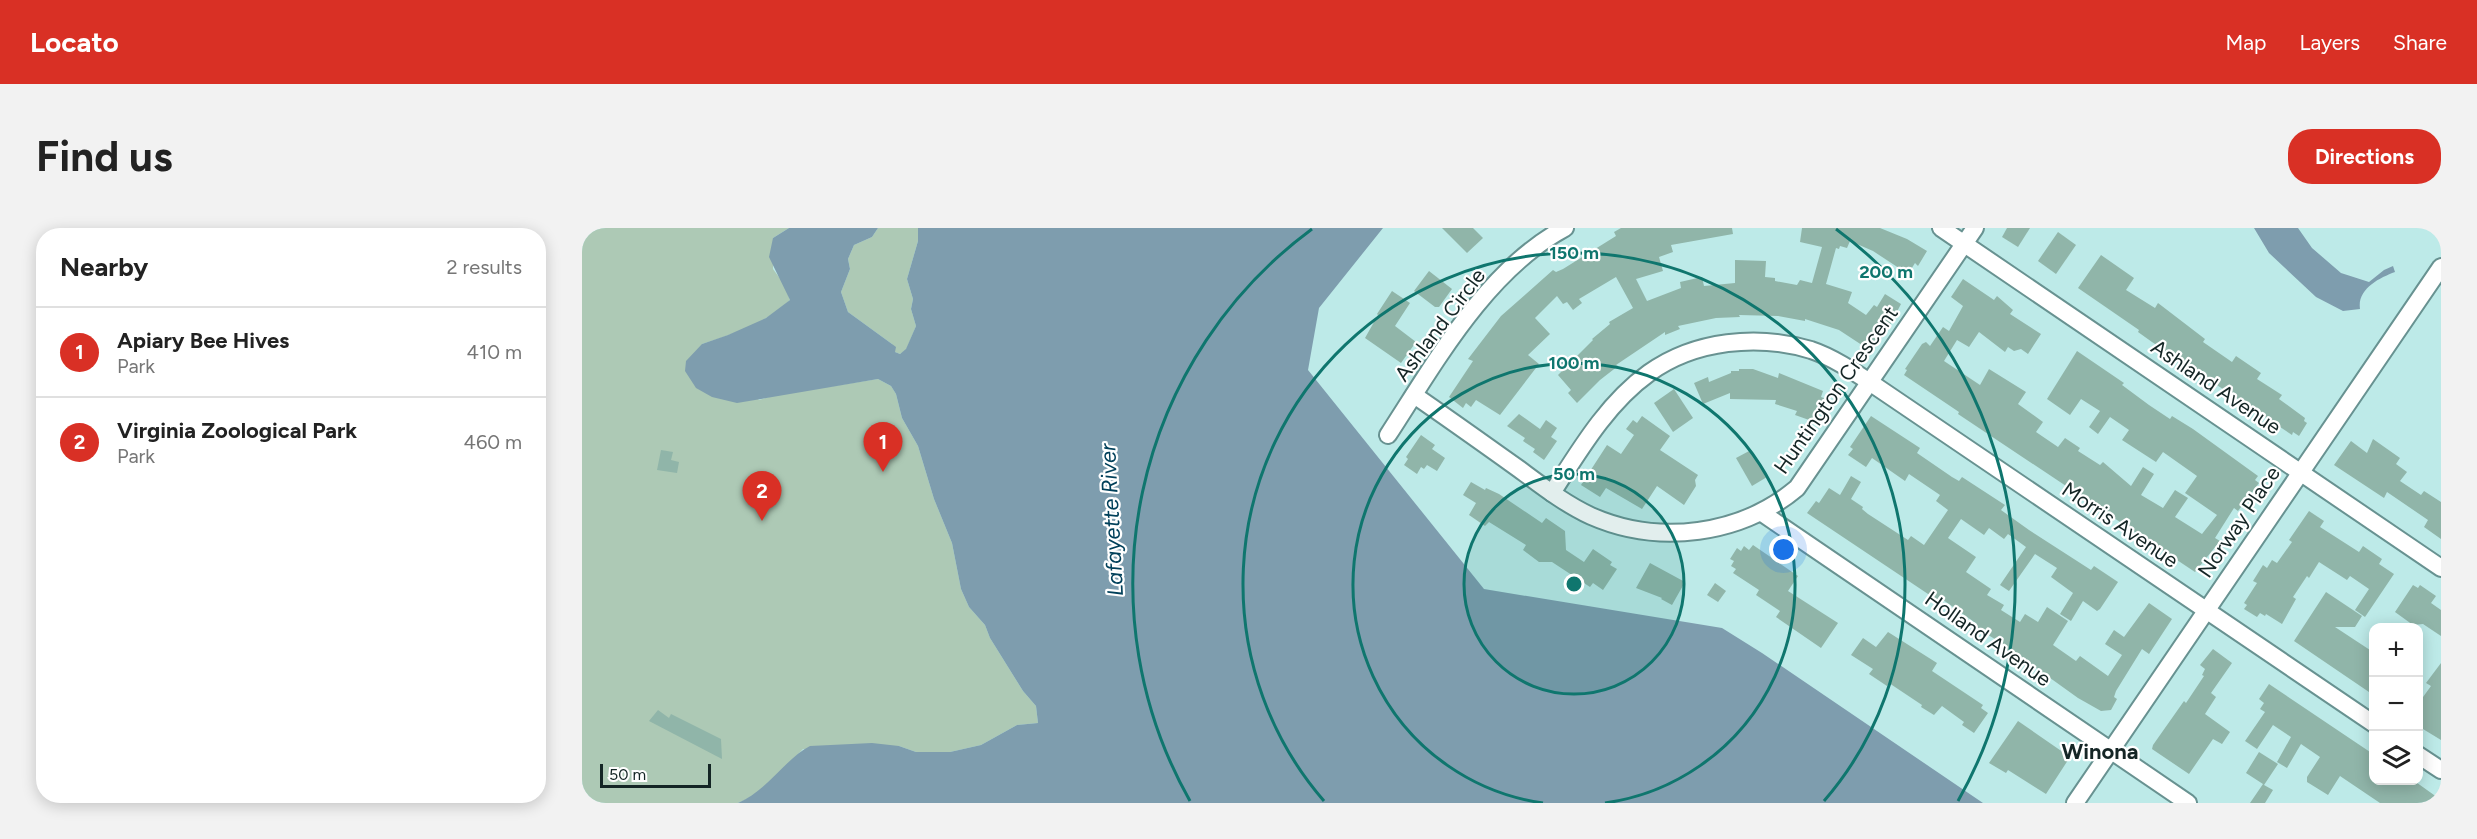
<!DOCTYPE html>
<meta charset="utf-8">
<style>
body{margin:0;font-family:Figtree,sans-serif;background:#f2f2f2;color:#222}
.controls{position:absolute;right:18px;bottom:18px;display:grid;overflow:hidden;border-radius:12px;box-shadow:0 3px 15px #0003}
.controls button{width:54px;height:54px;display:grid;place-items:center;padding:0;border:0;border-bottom:2px solid #e0e0e0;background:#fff;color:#222;font:30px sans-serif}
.scale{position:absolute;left:18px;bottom:15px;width:111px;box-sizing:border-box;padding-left:6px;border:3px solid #142525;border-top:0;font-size:16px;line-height:21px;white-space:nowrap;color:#142525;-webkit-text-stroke:4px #fff;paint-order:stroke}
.you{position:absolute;left:1202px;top:322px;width:21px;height:21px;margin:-15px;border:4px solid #fff;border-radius:50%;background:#1a73e8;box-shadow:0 0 0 9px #1a73e833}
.badge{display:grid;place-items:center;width:39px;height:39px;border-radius:50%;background:#d93025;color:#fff;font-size:20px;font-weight:700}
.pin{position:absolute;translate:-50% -50px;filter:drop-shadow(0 2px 3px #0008)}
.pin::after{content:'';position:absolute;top:32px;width:21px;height:18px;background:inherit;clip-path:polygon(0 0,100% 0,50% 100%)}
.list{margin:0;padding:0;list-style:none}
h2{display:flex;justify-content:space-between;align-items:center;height:78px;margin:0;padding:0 24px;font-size:26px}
h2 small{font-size:20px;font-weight:400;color:#767676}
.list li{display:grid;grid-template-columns:39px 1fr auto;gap:18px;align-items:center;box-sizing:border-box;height:90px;padding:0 24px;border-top:2px solid #e0e0e0}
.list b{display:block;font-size:22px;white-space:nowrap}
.list p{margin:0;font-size:20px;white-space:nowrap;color:#767676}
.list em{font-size:20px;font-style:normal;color:#767676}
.icon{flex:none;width:33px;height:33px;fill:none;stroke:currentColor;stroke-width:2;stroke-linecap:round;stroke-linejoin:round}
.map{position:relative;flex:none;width:1859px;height:575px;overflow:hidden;border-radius:24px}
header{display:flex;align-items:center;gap:36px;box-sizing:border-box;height:84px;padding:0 30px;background:#d93025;color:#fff}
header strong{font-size:28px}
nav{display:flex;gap:33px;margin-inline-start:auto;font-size:21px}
.intro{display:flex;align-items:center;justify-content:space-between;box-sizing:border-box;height:144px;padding:0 36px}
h1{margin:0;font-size:42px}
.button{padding:15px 27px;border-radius:24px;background:#d93025;color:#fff;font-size:21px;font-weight:700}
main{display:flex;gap:36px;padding:0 36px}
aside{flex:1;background:#fff;border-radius:24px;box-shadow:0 3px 15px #0003}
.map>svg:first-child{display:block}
.green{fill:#adc9b5}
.water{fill:#7e9dae}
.building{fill:#90b5a9}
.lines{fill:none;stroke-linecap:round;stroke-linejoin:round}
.minor-casing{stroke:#689291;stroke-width:20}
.minor{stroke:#fff;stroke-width:16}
.ring{fill:none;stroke:#0f766e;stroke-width:3}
.labels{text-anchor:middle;stroke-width:4.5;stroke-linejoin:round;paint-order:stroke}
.street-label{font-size:21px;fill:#142525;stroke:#fff}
.water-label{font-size:22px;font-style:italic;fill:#00405a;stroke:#fff}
.neighbourhood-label{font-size:22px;font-weight:bold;fill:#142525;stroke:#fff}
.centre{fill:#0f766e;stroke:#fff;stroke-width:3}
.ring-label{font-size:18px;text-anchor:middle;font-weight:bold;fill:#0f766e;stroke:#fff;stroke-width:4.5;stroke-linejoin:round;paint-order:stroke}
</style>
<header>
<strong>Locato</strong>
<nav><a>Map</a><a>Layers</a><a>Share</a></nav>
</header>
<div class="intro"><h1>Find us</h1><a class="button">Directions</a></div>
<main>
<aside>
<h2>Nearby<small>2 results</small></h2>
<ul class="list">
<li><span class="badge">1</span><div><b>Apiary Bee Hives</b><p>Park</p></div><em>410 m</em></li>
<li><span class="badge">2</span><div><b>Virginia Zoological Park</b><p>Park</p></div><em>460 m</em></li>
</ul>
</aside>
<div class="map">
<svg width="1859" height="575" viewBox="0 0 1859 575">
<rect width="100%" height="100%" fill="#bdeae8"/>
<!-- green -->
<g class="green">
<path d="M0 0H207L191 10V41L202 56 208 72C185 95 150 106 120 116L177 172 194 167 296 151 309 158 314 166 320 190 336 218 352 271 370 315 379 361 387 379 403 397 408 410 441 463 454 478 456 495 435 497 399 517 368 524H334L317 518 221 521C203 540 181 565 156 575H0Z"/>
<polygon points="296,0 336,0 336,13 325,51 331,71 329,81 334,98 324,122 318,126 313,124 310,116 266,84 259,64 268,41 266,31 272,17 290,9"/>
</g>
<!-- water -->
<g class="water">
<path d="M207 0H296L290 9 272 17 266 31 268 41 259 64 266 84 310 116 314 119 313 124 318 126 324 121 334 98 329 81 331 71 325 51 336 13V0H801L737 80 726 142 902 361 1140 400 1180 425 1401 575H156C185 563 204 530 228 518L290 515 317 518 334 524H368L399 517 435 497 456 495 454 478 441 463 408 410 403 397 387 379 379 361 370 315 352 271 336 218 320 190 314 166 309 158 296 151 155 175 130 169 114 160 103 143 104 133 120 116 146 107 184 90 208 72 187 29 191 10Z"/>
<path d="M1672 0H1716L1730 20 1759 45 1787 54 1802 42 1811 38 1813 44C1797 50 1775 61 1778 81L1761 83 1734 69 1687 25Z"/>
</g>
<!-- building -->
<g class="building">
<polygon points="860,0 891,0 901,10 885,25"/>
<polygon points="1039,0 1150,0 1151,6 1089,17 1091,24 1077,29 1081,43 1054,51 1065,73 1099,60 1098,54 1120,49 1122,58 1153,55 1153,32 1184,33 1183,49 1193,50 1193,53 1215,57 1218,52 1230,55 1240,19 1218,14 1220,0 1298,0 1325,11 1345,23 1336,38 1333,35 1326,46 1291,23 1268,13 1265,20 1258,18 1257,21 1254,20 1244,56 1270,64 1266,75 1284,87 1292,77 1295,79 1303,66 1319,76 1306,101 1289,123 1257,102 1223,91 1223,93 1196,88 1157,87 1158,89 1134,90 1096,98 1098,101 1083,107 1083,104 1034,137 1036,138 1018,152 995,175 986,165 989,162 976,147 1011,112 1010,111 1028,96 1027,94 1051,80 1034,49 997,71 1000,75 991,82 985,74 981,76 975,68 953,90 968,106 946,127 957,136 918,187 894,172 889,179 884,175 881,180 867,169 891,133 886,131 919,88 971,42 974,44 981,41 1034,8 1032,4"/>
<polygon points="1425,0 1448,0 1436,19 1420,9"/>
<polygon points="1476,4 1494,17 1474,46 1456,33"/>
<polygon points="1519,27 1552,50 1544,62 1573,80 1576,75 1623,111 1621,114 1650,134 1654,128 1679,145 1675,151 1700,167 1697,171 1723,190 1722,193 1725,195 1717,208 1711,204 1710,207 1570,114 1556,104 1557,102 1496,60"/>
<polygon points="847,43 870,61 857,79 853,79 832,63"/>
<polygon points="1381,51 1412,72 1415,68 1431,82 1428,86 1459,106 1446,126 1439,121 1432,123 1426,119 1423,124 1397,104 1387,119 1375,112 1362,133 1398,157 1407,141 1444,164 1436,176 1461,194 1454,204 1476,219 1483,210 1498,220 1496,223 1518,237 1521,234 1549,258 1561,239 1572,246 1559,267 1581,280 1593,262 1606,270 1593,289 1620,306 1635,287 1603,265 1615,248 1581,224 1574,234 1540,212 1547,202 1528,189 1516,206 1507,199 1518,183 1499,171 1488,187 1465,171 1495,123 1542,155 1540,157 1567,177 1588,191 1590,188 1611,201 1676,248 1673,252 1677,255 1656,283 1652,280 1633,310 1638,313 1613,344 1376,186 1377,184 1322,147 1325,142 1323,141 1340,116 1344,114 1348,118 1361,99 1367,103 1381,78 1369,69"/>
<polygon points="810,63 828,75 813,98 834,114 819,135 783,110 796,87 795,86"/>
<polygon points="1157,141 1171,141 1196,150 1197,145 1241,163 1239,169 1242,170 1237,185 1233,184 1230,193 1213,187 1215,183 1193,176 1194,172 1148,171 1148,165 1121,176 1112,155 1126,149 1127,154 1149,145 1149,143 1157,143"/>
<polygon points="1092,161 1111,190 1091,204 1072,175"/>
<polygon points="937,186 958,201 964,192 975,200 969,209 975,213 962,232 951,224 953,221 941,213 943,210 925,198"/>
<polygon points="1060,188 1088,208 1078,222 1116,247 1113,252 1114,258 1102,277 1075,258 1060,281 1024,260 1018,269 999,257 1025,217 1039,226 1052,207 1044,201 1051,192 1055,195"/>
<polygon points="1289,188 1338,220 1335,225 1370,249 1377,253 1380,249 1423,277 1419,282 1447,302 1509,342 1512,338 1536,354 1518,381 1515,383 1501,373 1489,393 1478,386 1491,365 1469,349 1475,340 1453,326 1427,363 1418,357 1444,319 1426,306 1422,311 1407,300 1402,307 1379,291 1366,310 1394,329 1384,344 1409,361 1405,367 1422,377 1419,382 1438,394 1443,386 1456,394 1465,379 1486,393 1471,417 1494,433 1498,428 1526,448 1540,427 1523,416 1532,402 1542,409 1567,375 1590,391 1567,426 1560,421 1534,463 1532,469 1535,471 1529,482 1519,483 1496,470 1436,427 1435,428 1419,419 1421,416 1393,399 1395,396 1357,369 1355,372 1225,285 1234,273 1237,275 1247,260 1258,267 1269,248 1279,254 1269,271 1281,279 1280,281 1286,286 1326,312 1329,308 1342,317 1366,282 1354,273 1358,267 1327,246 1323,253 1290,230 1284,239 1266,227 1271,221 1268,219"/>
<polygon points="839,207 853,217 850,221 863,230 855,243 845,237 842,241 839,239 835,246 822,237 826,231 824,229"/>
<polygon points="1791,211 1818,230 1814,236 1825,244 1818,253 1839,267 1842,263 1859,274 1859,311 1842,299 1846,292 1805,264 1802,270 1752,237 1769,213 1785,225"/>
<polygon points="79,222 91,224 89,232 97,234 95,245 75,242"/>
<polygon points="1169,222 1185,249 1170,258 1154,230"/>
<polygon points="889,254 903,262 904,260 917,266 960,295 964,290 983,303 984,322 1002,334 1011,321 1030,334 1028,337 1035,341 1021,362 1011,355 1008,359 970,334 957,334 941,322 944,317 907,294 903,298 887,287 894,275 881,267"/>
<polygon points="1727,283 1742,293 1738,299 1777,324 1781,318 1800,331 1797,336 1812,346 1783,389 1773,382 1787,361 1768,348 1765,352 1737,334 1727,350 1725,348 1711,369 1714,371 1700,396 1684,386 1683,388 1678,385 1675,389 1662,381 1665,377 1662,375 1675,355 1671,353 1681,337 1685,340 1690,332 1695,335 1710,314 1707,312"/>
<polygon points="1171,317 1216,348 1206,363 1256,395 1239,420 1194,389 1198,383 1174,367 1177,362 1151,345 1154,341 1149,338 1152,333 1148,331 1155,320 1159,323 1162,318 1167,322"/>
<polygon points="1068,335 1103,354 1090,377 1079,371 1080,370 1054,360"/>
<polygon points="1133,355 1144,363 1136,374 1125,367"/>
<polygon points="1831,357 1836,360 1838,357 1854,368 1849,375 1859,382 1859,408 1841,396 1831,397 1813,384"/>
<polygon points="1744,364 1780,388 1773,399 1753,399 1791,424 1791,457 1787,464 1712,413"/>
<polygon points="1306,404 1355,435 1350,443 1401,477 1399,480 1406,485 1392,505 1380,497 1382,494 1360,478 1352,487 1339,479 1340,477 1307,455 1305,458 1287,446 1291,441 1269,427 1281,410 1294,419"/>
<polygon points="1631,421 1650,435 1629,465 1634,469 1623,486 1648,504 1640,516 1631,511 1607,546 1570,521 1571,517 1602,473 1604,475 1622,448 1620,447 1623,441 1618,437"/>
<polygon points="1859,435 1859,512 1836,498 1836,476 1849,458 1844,455"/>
<polygon points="1687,456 1791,526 1791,552 1831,552 1859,572 1859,575 1798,575 1758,548 1746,567 1725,554 1725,549 1738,529 1719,516 1705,540 1695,534 1709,509 1691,497 1675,521 1663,513 1683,484 1678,481 1682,475 1677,471"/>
<polygon points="76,482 87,490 89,486 139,511 140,531 67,493"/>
<polygon points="1436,493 1488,529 1464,566 1426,542 1424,545 1407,535"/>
<polygon points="1677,524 1696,536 1682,557 1691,562 1683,575 1668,575 1681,556 1664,545"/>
</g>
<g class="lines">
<defs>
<g id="minor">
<polyline points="1359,0 1859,340"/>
<path d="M832 167C867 191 902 216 937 241 960 258 983 276 1009 288 1077 318 1159 307 1215 260L1393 0"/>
<path d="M806 207C853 135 904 42 983 0"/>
<path d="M970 265C997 223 1025 175 1067 145 1113 112 1176 106 1229 122 1250 129 1271 143 1289 155L1792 496"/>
<polyline points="1180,285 1606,575"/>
<polyline points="1836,527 1859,542"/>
<polyline points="1493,575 1859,39"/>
</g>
</defs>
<!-- minor casing -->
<use href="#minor" class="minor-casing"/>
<!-- minor -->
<use href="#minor" class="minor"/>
</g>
<!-- distance rings -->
<circle cx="992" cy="356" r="110" fill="#0f766e" fill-opacity=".12"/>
<g class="ring">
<circle cx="992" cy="356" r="110"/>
<path d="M961 575A221 221 0 1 1 1023 575"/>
<path d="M742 573A331 331 0 1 1 1242 573"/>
<path d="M608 573A441 441 0 0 1 730 1M1254 1A441 441 0 0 1 1376 573"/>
</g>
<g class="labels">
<!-- street labels -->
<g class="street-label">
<text transform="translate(858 97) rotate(-53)" y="7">Ashland Circle</text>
<text transform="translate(1634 159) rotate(34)" y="7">Ashland Avenue</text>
<text transform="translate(1254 162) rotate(-55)" y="7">Huntington Crescent</text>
<text transform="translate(1657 294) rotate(-56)" y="7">Norway Place</text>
<text transform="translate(1538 297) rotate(34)" y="7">Morris Avenue</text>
<text transform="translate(1406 411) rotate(35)" y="7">Holland Avenue</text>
</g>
<!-- water labels -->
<g class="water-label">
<text transform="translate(529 292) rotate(-93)" y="8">Lafayette River</text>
</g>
<!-- neighbourhood labels -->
<g class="neighbourhood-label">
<text x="1518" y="531">Winona</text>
</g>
</g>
<circle cx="992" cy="356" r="9" class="centre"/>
<g class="ring-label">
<text x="992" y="31">150 m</text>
<text x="1304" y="50">200 m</text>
<text x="992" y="141">100 m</text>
<text x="992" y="252">50 m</text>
</g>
</svg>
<div class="controls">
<button>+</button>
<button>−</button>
<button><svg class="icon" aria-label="layers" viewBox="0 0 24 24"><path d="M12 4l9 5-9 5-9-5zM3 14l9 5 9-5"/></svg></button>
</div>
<div class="scale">50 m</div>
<div class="you"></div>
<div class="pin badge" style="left:301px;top:244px">1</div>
<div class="pin badge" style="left:180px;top:293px">2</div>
</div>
</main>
